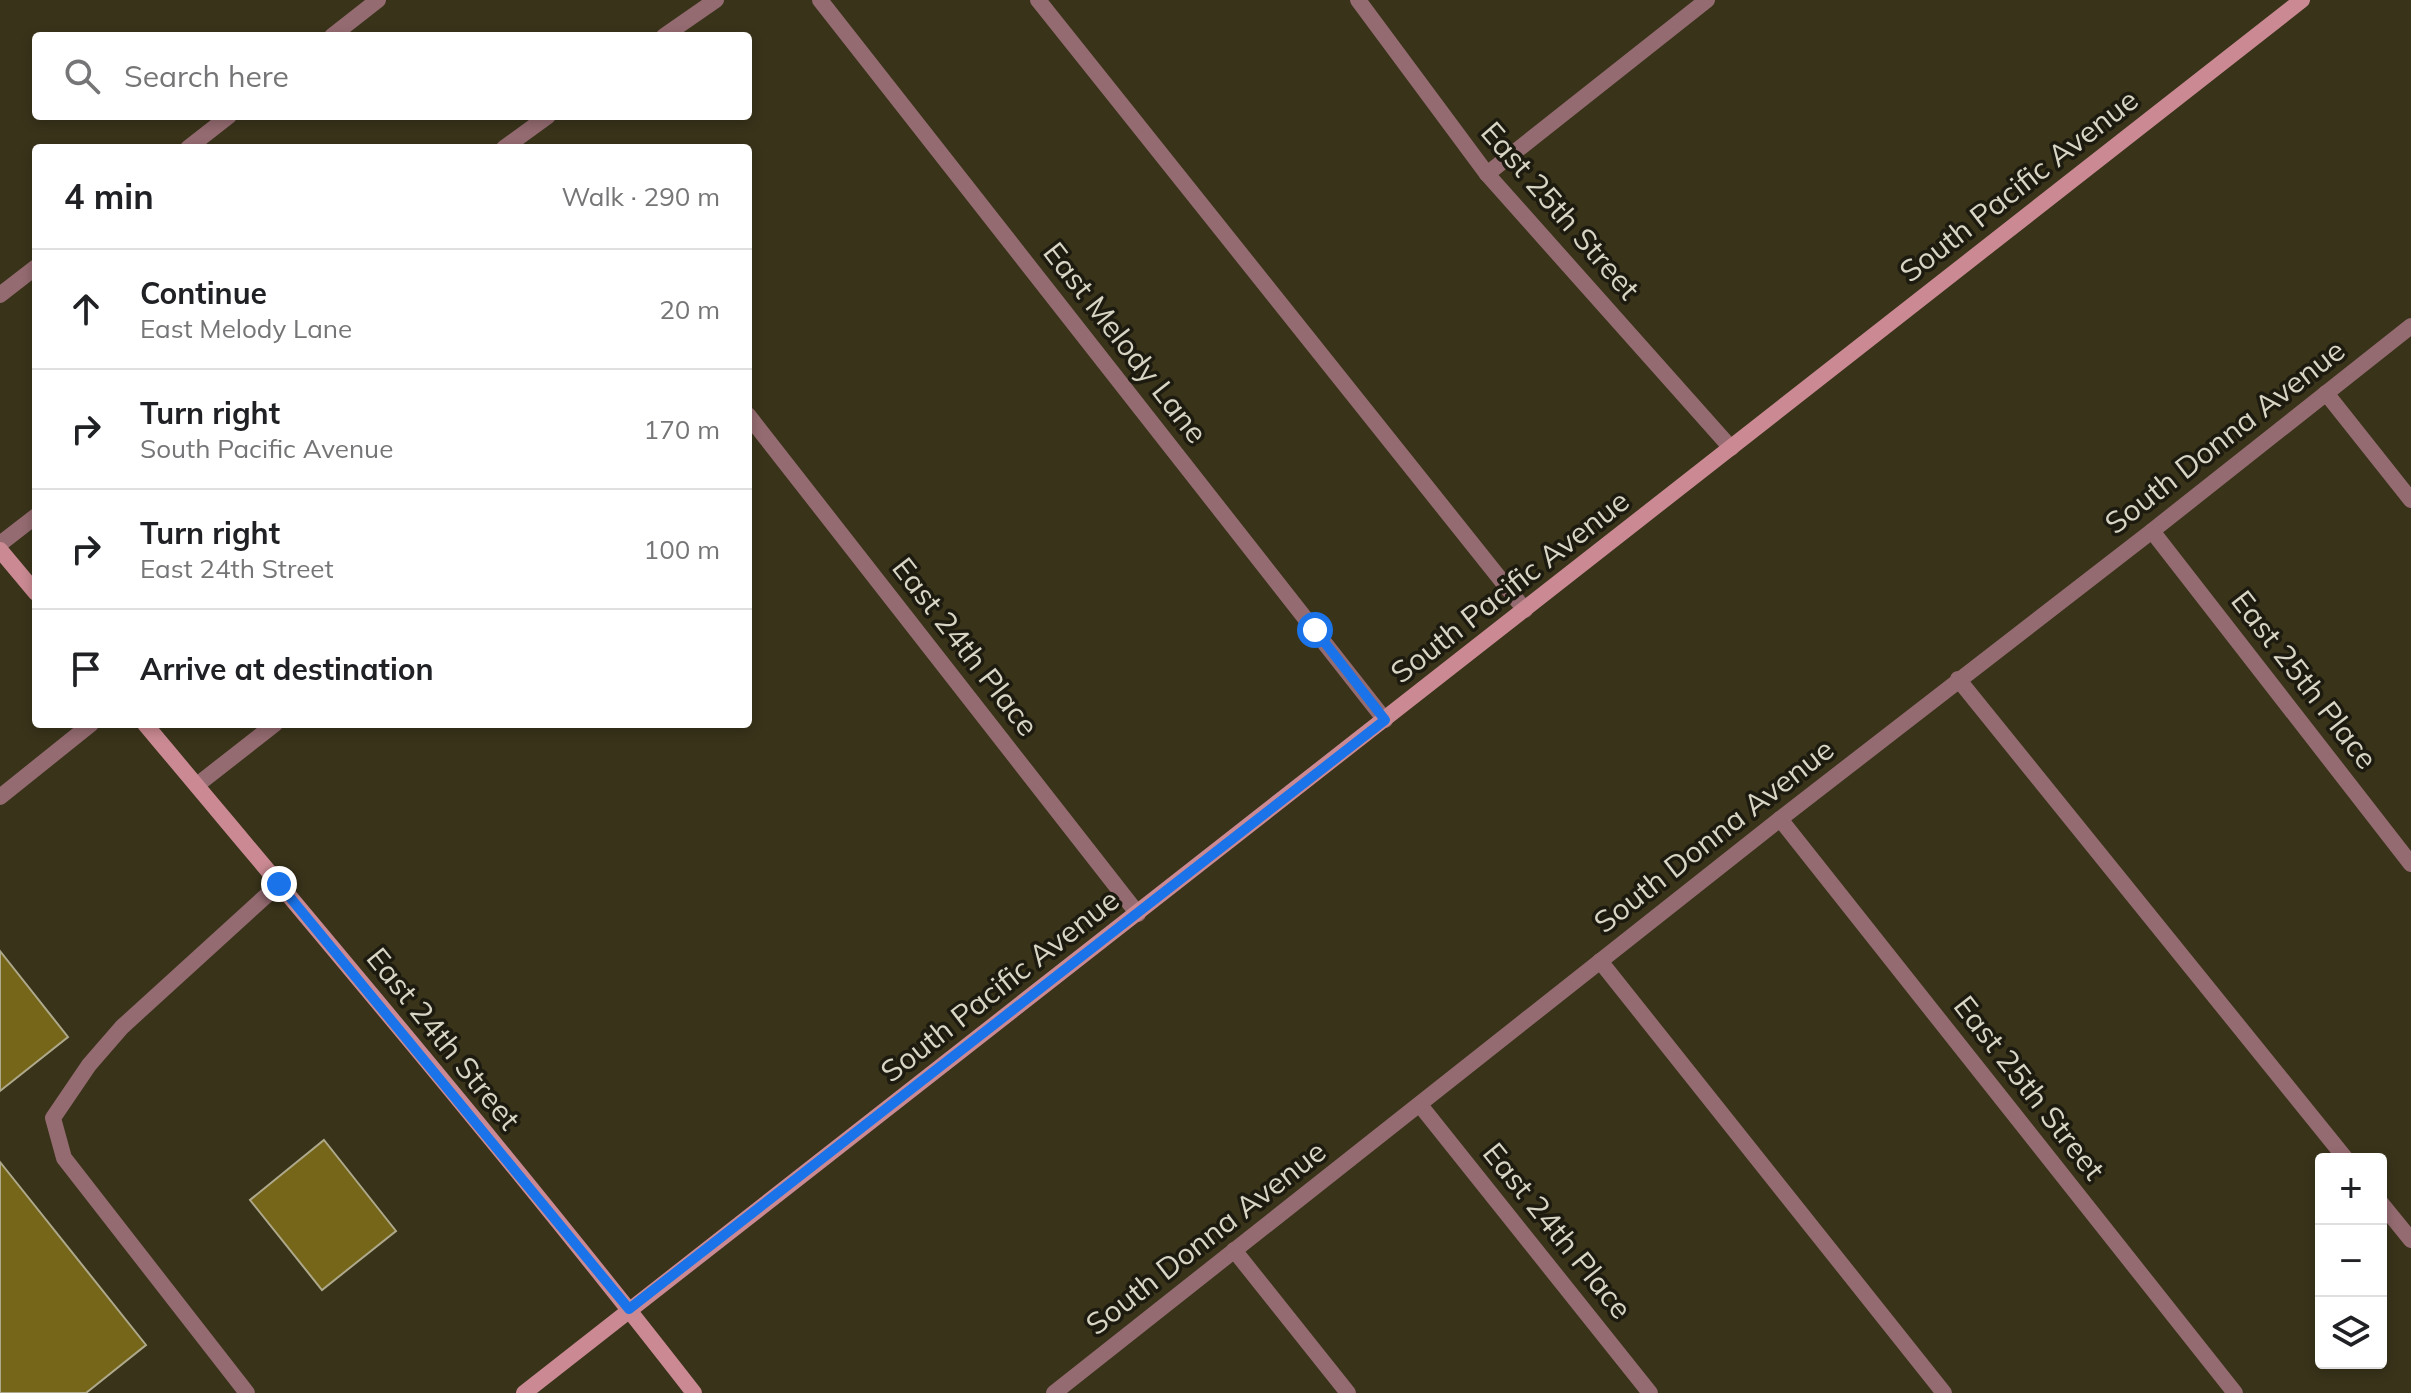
<!DOCTYPE html>
<meta charset="utf-8">
<style>
body{margin:0;font-family:Mulish,sans-serif;background:#f2f2f2;color:#202124}
.controls{position:absolute;right:24px;bottom:24px;display:grid;overflow:hidden;border-radius:8px;box-shadow:0 4px 12px #0003}
.controls button{width:72px;height:72px;display:grid;place-items:center;padding:0;border:0;border-bottom:2px solid #e0e0e0;background:#fff;color:#202124;font:40px sans-serif}
.stop{position:absolute;width:24px;height:24px;margin:-18px;border:6px solid #1a73e8;border-radius:50%;background:#fff}
.stop.end{background:#1a73e8;border-color:#fff;box-shadow:0 2px 8px #0008}
.list{margin:0;padding:0;list-style:none}
h2{display:flex;justify-content:space-between;align-items:center;height:104px;margin:0;padding:0 32px;font-size:34px}
h2 small{font-size:26px;font-weight:400;color:#757577}
.list li{display:grid;grid-template-columns:52px 1fr auto;gap:24px;align-items:center;box-sizing:border-box;height:120px;padding:0 32px;border-top:2px solid #e0e0e0}
.list b{display:block;font-size:30px;white-space:nowrap}
.list p{margin:0;font-size:26px;white-space:nowrap;color:#757577}
.list em{font-size:26px;font-style:normal;color:#757577}
.icon{flex:none;width:44px;height:44px;fill:none;stroke:currentColor;stroke-width:2;stroke-linecap:round;stroke-linejoin:round}
.map{position:relative;flex:none;width:2411px;height:1393px;overflow:hidden}
.search{position:absolute;background:#fff;box-shadow:0 4px 12px #0003;left:32px;top:32px;width:720px;height:88px;display:flex;align-items:center;gap:20px;box-sizing:border-box;padding:0 28px;border-radius:8px;color:#757577;font-size:30px}
.panel{position:absolute;background:#fff;box-shadow:0 4px 12px #0003;left:32px;top:144px;width:720px;height:584px;border-radius:8px}
.map>svg:first-child{display:block}
.building{fill:#766619;stroke:#afa98b;stroke-width:2}
.lines{fill:none;stroke-linecap:round;stroke-linejoin:round}
.service{stroke:#946b71;stroke-width:16}
.minor{stroke:#946b71;stroke-width:16}
.secondary{stroke:#cb8a93;stroke-width:16}
.route{stroke:#1a73e8;stroke-width:10}
.labels{text-anchor:middle;stroke-width:7;stroke-linejoin:round;paint-order:stroke}
.street-label{font-size:30px;fill:#d8d5c5;stroke:#1d1b10}
</style>
<div class="map">
<svg width="2411" height="1393" viewBox="0 0 2411 1393">
<rect width="100%" height="100%" fill="#39331a"/>
<!-- building -->
<g class="building">
<polygon points="0,951 68,1037 0,1091"/>
<polygon points="324,1140 396,1231 322,1290 250,1200"/>
<polygon points="0,1162 146,1345 86,1393 0,1393"/>
</g>
<g class="lines">
<!-- service -->
<g class="service">
<polyline points="1038,0 1525,610"/>
<polyline points="332,36 378,0"/>
<polyline points="188,148 229,116"/>
<polyline points="0,295 36,267"/>
<polyline points="2326,393 2411,500"/>
<polyline points="1958,679 2346,1159"/>
<polyline points="0,797 91,724"/>
<polyline points="1600,961 1944,1393"/>
<polyline points="2381,1203 2411,1240"/>
<polyline points="1234,1250 1348,1393"/>
<polyline points="247,1393 64,1158 53,1118 89,1065 122,1027 279,884"/>
</g>
<!-- minor -->
<g class="minor">
<polyline points="820,0 1385,720"/>
<polyline points="1358,0 1487,174 1731,448"/>
<polyline points="664,36 716,0"/>
<polyline points="504,148 548,116"/>
<polyline points="1487,174 1707,0"/>
<polyline points="748,415 1138,914"/>
<polyline points="2152,531 2411,864"/>
<polyline points="0,544 36,516"/>
<polyline points="197,785 275,724"/>
<polyline points="1780,819 2235,1393"/>
<polyline points="1420,1105 1650,1393"/>
<polyline points="1054,1393 1780,819 2152,531 2411,326"/>
</g>
<!-- secondary -->
<g class="secondary">
<polyline points="0,550 36,593"/>
<path d="M145 724C330 945 517 1165 694 1393"/>
<polyline points="524,1393 2302,0"/>
</g>
</g>
<g class="lines">
<!-- route -->
<polyline class="route" points="279,884 629,1309 1385,720 1315,630"/>
</g>
<g class="labels">
<!-- street labels -->
<g class="street-label">
<text transform="translate(2019 186) rotate(-38)" y="10">South Pacific Avenue</text>
<text transform="translate(1560 211) rotate(49)" y="10">East 25th Street</text>
<text transform="translate(1125 343) rotate(52)" y="10">East Melody Lane</text>
<text transform="translate(2225 437) rotate(-38)" y="10">South Donna Avenue</text>
<text transform="translate(1510 587) rotate(-38)" y="10">South Pacific Avenue</text>
<text transform="translate(965 647) rotate(52)" y="10">East 24th Place</text>
<text transform="translate(2304 680) rotate(52)" y="10">East 25th Place</text>
<text transform="translate(1714 836) rotate(-38)" y="10">South Donna Avenue</text>
<text transform="translate(1000 986) rotate(-38)" y="10">South Pacific Avenue</text>
<text transform="translate(443 1039) rotate(51)" y="10">East 24th Street</text>
<text transform="translate(2029 1088) rotate(52)" y="10">East 25th Street</text>
<text transform="translate(1557 1231) rotate(51)" y="10">East 24th Place</text>
<text transform="translate(1206 1238) rotate(-38)" y="10">South Donna Avenue</text>
</g>
</g>
</svg>
<div class="controls">
<button>+</button>
<button>−</button>
<button><svg class="icon" aria-label="layers" viewBox="0 0 24 24"><path d="M12 4l9 5-9 5-9-5zM3 14l9 5 9-5"/></svg></button>
</div>
<div class="stop" style="left:1315px;top:630px"></div>
<div class="stop end" style="left:279px;top:884px"></div>
<div class="search"><svg class="icon" aria-label="search" viewBox="0 0 24 24"><circle cx="10" cy="10" r="6"/><path d="M15 15l6 6"/></svg>Search here</div>
<section class="panel">
<h2>4 min<small>Walk · 290 m</small></h2>
<ul class="list">
<li><svg class="icon" aria-label="ahead" viewBox="0 0 24 24"><path d="M12 20V5M6 11l6-6 6 6"/></svg><div><b>Continue</b><p>East Melody Lane</p></div><em>20 m</em></li>
<li><svg class="icon" aria-label="right" viewBox="0 0 24 24"><path d="M7 20v-9h11M14 6l5 5-5 5"/></svg><div><b>Turn right</b><p>South Pacific Avenue</p></div><em>170 m</em></li>
<li><svg class="icon" aria-label="right" viewBox="0 0 24 24"><path d="M7 20v-9h11M14 6l5 5-5 5"/></svg><div><b>Turn right</b><p>East 24th Street</p></div><em>100 m</em></li>
<li><svg class="icon" aria-label="arrive" viewBox="0 0 24 24"><path d="M6 21V4h12l-3 4 3 4H6"/></svg><div><b>Arrive at destination</b></div></li>
</ul>
</section>
</div>
